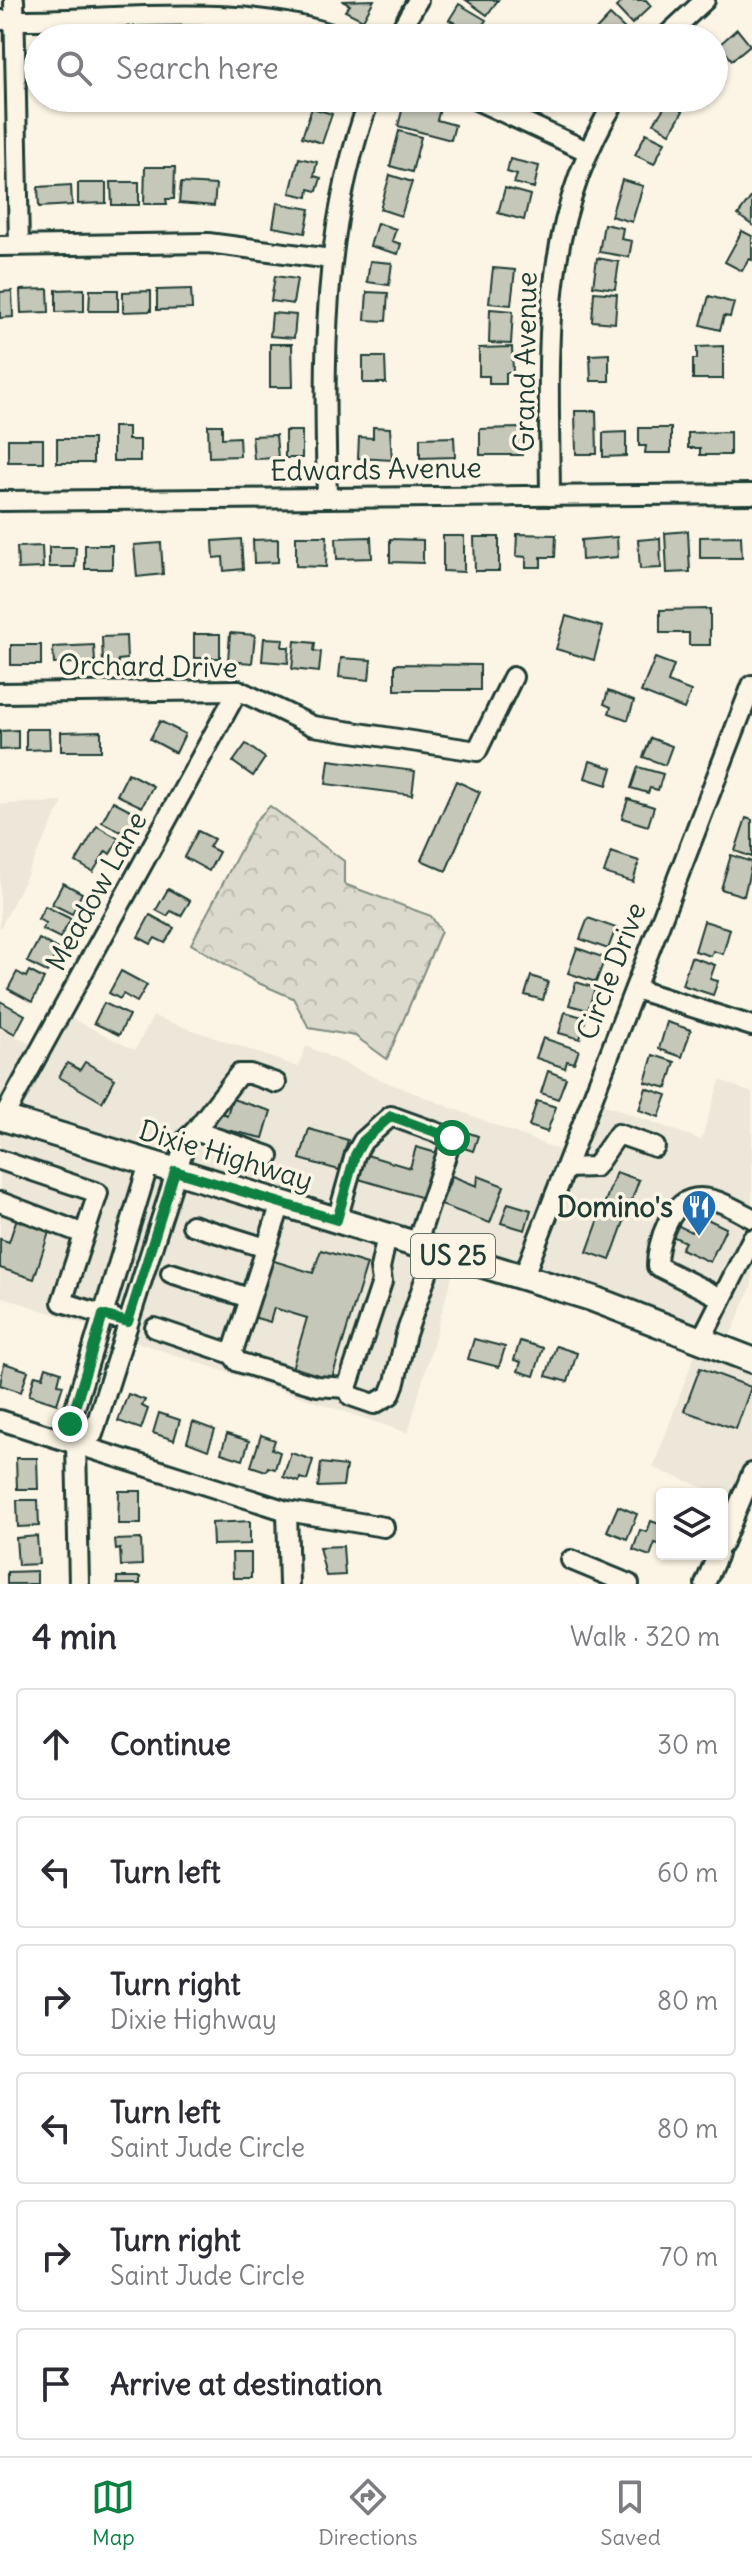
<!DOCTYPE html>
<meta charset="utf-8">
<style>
body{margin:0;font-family:Delius,sans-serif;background:#f7f7f7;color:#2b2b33}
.controls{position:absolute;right:24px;bottom:24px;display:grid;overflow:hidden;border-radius:8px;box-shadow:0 2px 6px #0004}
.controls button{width:72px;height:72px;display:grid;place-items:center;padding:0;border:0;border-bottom:2px solid #e1e1e2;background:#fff;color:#2b2b33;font:40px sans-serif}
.stop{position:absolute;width:24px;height:24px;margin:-18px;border:6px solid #0b8043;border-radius:50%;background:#fff}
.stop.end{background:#0b8043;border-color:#fff;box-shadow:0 2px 8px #0008}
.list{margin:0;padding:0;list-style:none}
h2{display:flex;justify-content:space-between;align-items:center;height:104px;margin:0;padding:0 32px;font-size:34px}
h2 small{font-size:26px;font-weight:400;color:#7c7c81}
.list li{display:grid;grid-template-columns:52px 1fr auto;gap:24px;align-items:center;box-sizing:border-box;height:112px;margin:0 16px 16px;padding:0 16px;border:2px solid #e1e1e2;border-radius:8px}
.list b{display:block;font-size:30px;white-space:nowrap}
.list p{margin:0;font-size:26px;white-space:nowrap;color:#7c7c81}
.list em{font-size:26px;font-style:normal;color:#7c7c81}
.icon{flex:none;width:44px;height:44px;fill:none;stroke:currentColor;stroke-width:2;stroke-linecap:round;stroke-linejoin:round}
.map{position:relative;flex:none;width:752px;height:1584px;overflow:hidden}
.search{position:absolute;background:#fff;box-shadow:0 2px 6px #0004;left:24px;right:24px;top:24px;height:88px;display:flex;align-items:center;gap:20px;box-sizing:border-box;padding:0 28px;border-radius:44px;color:#7c7c81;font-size:30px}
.sheet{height:872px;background:#fff}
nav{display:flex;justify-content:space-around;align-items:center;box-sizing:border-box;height:112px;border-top:2px solid #e1e1e2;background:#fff;font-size:22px;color:#7c7c81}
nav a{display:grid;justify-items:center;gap:4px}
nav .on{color:#0b8043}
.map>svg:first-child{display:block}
.built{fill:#ece7d8}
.forest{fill:url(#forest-crowns);stroke:#7e8c80;stroke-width:2}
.building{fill:#c5c7b9;stroke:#1f3d34;stroke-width:2}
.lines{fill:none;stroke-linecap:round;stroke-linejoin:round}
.minor-casing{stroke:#1f3d34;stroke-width:24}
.major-casing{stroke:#1f3d34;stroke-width:30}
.minor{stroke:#fcf5e5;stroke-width:18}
.major{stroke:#fcf5e5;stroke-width:24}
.route{stroke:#0b8043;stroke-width:10}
.labels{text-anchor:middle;stroke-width:7;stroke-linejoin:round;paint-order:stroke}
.shield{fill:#fcf5e5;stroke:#617469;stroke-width:2}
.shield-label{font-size:26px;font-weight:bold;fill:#1f3d34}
.street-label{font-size:28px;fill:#1f3d34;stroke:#fcf5e5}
.poi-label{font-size:28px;font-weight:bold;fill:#1f3d34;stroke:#fcf5e5;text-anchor:end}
</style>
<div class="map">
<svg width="752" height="1584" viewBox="0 0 752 1584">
<defs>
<pattern id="forest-crowns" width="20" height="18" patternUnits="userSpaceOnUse" patternTransform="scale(2)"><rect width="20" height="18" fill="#dcdacc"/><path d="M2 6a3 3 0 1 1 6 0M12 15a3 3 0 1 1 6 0" fill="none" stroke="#bcbcb0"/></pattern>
</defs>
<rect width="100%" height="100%" fill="#fcf5e5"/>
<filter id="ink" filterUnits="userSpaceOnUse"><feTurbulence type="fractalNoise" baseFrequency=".0125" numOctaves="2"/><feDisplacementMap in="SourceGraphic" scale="16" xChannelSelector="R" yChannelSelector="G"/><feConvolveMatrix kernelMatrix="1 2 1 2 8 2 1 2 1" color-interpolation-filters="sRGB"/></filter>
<g filter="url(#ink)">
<!-- built -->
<g class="built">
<polygon points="63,802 0,929 0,804"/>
<polygon points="61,1013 135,1050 153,1016 298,1067 306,1046 379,1079 571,1155 592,1100 701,1140 720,1080 752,1093 752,1285 725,1348 752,1360 752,1506 653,1468 701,1338 457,1258 408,1433 0,1296 0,1028 41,1049"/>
</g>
<!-- forest -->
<polygon class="forest" points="270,806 344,861 344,884 431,916 441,931 387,1059 355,1036 309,1028 293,998 256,982 191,944 256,820"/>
<!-- building -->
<g class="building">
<polygon points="374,0 363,20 345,11 350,5 342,1"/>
<polygon points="466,0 498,0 487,15"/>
<polygon points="624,0 646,0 651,6 632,24 616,7"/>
<polygon points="459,4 486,20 475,38 467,33 462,38 450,31 455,23 449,20"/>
<polygon points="610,15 626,30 619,38 597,38 592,34"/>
<polygon points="737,29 750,45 732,60 719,45"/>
<polygon points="714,54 724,64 715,73 723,81 714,89"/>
<polygon points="413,102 440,109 437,120 455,125 451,140 398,126 403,107 412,109"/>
<polygon points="668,102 683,111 670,133 654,123"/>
<polygon points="312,108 332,114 322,143 302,137"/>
<polygon points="399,131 421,137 412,172 390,166"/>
<polygon points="646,133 665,142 654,164 635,155"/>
<polygon points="299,158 317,162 314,176 321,178 317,191 309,189 308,197 290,193"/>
<polygon points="510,159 539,166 534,188 514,183 517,175 507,172"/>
<polygon points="145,167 175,167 174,199 166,199 167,204 144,204"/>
<polygon points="390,175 412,182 401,216 380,209"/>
<polygon points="622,180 643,186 632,222 611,216"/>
<polygon points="111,182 139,182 139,205 112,205"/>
<polygon points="78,183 106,183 106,203 78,204"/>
<polygon points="181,183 216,185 214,206 179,203"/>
<polygon points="71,185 72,205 39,207 38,187"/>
<polygon points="505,188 530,195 524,220 498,213"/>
<polygon points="752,196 752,225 738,215"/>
<polygon points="277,203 310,209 305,233 273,227"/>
<polygon points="377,223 396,229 392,241 401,244 398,254 370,246"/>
<polygon points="604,224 623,228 621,239 632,241 629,257 599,252"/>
<polygon points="742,231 752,236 752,260 749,259 742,271 725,262"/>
<polygon points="597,258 619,262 615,289 593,286"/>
<polygon points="370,261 392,263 389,285 367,282"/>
<polygon points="493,268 515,270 511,305 489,303"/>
<polygon points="275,276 297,279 293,304 271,301"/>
<polygon points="48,289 49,312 21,313 20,290"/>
<polygon points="84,289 84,311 56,312 56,290"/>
<polygon points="191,289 192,309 157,310 157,290"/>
<polygon points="90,290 118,290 118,311 89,311"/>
<polygon points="12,291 13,317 0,318 0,292"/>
<polygon points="151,291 151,311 123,312 123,292"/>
<polygon points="367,292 388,293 386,321 365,320"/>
<polygon points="594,292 617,294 615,323 592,321"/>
<polygon points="709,296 734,303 730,317 724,316 720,330 701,325"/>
<polygon points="490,309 513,311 511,344 489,343"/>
<polygon points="272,313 296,315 294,338 270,336"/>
<polygon points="270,344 292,344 293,387 270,387"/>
<polygon points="723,346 723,379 693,379 693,359 697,359 697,347"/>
<polygon points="512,347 513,373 506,373 506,384 489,384 489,376 479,376 479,348"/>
<polygon points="609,354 609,381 591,381 590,355"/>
<polygon points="363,357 385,357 386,383 363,383"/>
<polygon points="575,411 596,411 597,454 576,454"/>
<polygon points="208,425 222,425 222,438 239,437 240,456 209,457"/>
<polygon points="113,427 128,427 128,440 140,440 140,461 113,461"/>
<polygon points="373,427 390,428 392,460 358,458 359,437 373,438"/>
<polygon points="521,428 522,455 480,455 480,429"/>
<polygon points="639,428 671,428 671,453 645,453 646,446 639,446"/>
<rect x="285" y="431" width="17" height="27"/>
<polygon points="626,432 626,456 603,457 603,433"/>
<polygon points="730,432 730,455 700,455 700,448 688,448 688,433"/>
<polygon points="276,435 278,458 254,459 252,436"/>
<polygon points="454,437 455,457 420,458 420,438"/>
<rect x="8" y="439" width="35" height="23"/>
<rect x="57" y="439" width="36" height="24"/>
<polygon points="688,531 690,572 667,573 665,533"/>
<polygon points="517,534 556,535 555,557 541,557 541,567 526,567 526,557 516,556"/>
<polygon points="296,536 327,536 326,567 296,566"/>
<polygon points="443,536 464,536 464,572 443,571"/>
<polygon points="741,536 742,558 700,558 700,537"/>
<polygon points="371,537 372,558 337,559 336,538"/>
<polygon points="474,537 499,537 499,571 475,571"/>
<polygon points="617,537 618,557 582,560 581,540"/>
<polygon points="660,538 661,568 640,569 638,540"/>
<polygon points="241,539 243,569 224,571 223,557 214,558 213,541"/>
<polygon points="278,539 278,562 254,563 253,540"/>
<polygon points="390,539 423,540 423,563 390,562"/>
<polygon points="161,543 163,574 137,577 134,545"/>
<rect x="85" y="545" width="27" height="24"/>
<polygon points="42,546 43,568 18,569 17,547"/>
<polygon points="49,547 76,547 75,567 49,567"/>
<polygon points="710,609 710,645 689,645 689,633 660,633 660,610"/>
<polygon points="566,616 603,627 594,660 556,649"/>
<polygon points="230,633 255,635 252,663 228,661"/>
<rect x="194" y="634" width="26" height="24"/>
<polygon points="126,636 127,659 118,660 118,664 103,665 102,637"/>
<polygon points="264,638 283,639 282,647 289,647 288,663 262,661"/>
<polygon points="295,641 315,643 314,651 321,652 319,672 292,669"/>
<rect x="11" y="645" width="30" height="20"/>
<polygon points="94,645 95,662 54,664 53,647"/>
<polygon points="341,658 371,660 369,680 339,677"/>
<polygon points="655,658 674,665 668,682 691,691 684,709 641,692"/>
<polygon points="395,664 480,665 480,690 395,690"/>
<polygon points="608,691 634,701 628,720 609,713 611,707 604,704"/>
<polygon points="160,721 185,734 176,753 150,739"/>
<polygon points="26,729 49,729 50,749 26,750"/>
<polygon points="18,730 18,749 0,750 0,731"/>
<polygon points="101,731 101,751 61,751 61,732"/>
<polygon points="651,738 672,746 665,765 643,757"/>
<polygon points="246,744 265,758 253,776 233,762"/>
<polygon points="329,760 415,771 412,795 326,784"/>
<polygon points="590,761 612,768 607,785 585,778"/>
<polygon points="638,767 663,774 658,790 650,788 648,793 631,788"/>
<polygon points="128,773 153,786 142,807 117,795"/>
<polygon points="456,781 480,792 446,871 421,860"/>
<polygon points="628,799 654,807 648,826 622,818"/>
<polygon points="113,801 136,813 125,834 102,822"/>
<polygon points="746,818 752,820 752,857 735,851"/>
<polygon points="97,826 119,839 110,854 106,851 93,872 76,862"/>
<polygon points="198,831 214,839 209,847 219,852 209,871 184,857"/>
<polygon points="611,852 639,861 633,882 604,873"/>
<polygon points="731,855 752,862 744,896 721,889"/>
<polygon points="63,883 82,893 72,914 52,904"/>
<polygon points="168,889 190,901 181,916 171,911 167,916 156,910"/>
<polygon points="45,906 71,919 60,938 42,929 46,923 38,919"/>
<polygon points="150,915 174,928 165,943 155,938 151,944 138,937"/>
<polygon points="588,918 616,928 608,949 580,939"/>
<polygon points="704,921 730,929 723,954 713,951 711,956 695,951"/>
<polygon points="39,939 58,949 47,972 27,962"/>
<polygon points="577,948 605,958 596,982 568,973"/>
<polygon points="691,957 715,965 710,979 718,981 713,995 682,985"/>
<polygon points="29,971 44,979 32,1002 8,989 17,972 26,977"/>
<polygon points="121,971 147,985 137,1002 123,994 120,999 109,993"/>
<polygon points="531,976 548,982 543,1000 525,995"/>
<polygon points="576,982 595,988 588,1010 569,1005"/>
<polygon points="0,1001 25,1015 15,1034 0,1026"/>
<polygon points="104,1003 129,1015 119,1035 94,1023"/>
<polygon points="565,1012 586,1018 580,1039 559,1033"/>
<polygon points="667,1022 691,1030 682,1057 659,1049"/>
<polygon points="543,1038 579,1050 574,1063 567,1061 565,1068 536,1058"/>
<polygon points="653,1055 675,1062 667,1088 645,1082"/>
<polygon points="85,1062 115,1079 102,1102 59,1077 67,1063 80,1070"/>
<polygon points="548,1071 566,1078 558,1099 541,1093"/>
<polygon points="646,1088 667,1095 659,1117 639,1110"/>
<polygon points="232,1099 271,1111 263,1138 214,1127 219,1112 227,1115"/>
<polygon points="537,1101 556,1107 547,1132 529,1126"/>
<polygon points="309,1129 348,1140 339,1170 300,1159"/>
<polygon points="463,1131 478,1136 473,1151 458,1146"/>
<polygon points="416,1147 440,1154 427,1199 352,1177 360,1153 410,1168"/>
<polygon points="616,1172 639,1180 610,1260 587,1252"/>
<polygon points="452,1176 477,1186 478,1176 504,1186 490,1223 441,1205"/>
<polygon points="508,1203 531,1210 525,1230 501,1223"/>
<polygon points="699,1215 726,1228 710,1262 681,1249 685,1242 668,1234 673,1223 691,1232"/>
<polygon points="17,1218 50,1229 34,1279 0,1268 0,1239 9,1242"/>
<polygon points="321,1250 367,1264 330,1384 291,1372 307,1318 274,1308 270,1322 253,1317 271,1260 313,1273"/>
<polygon points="474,1339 505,1347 499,1367 468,1359"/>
<polygon points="520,1341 543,1348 534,1376 518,1371 521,1362 514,1360"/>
<polygon points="556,1346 577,1353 568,1382 546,1376"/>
<polygon points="4,1363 28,1371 21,1392 0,1385"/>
<polygon points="46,1367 61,1372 58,1384 63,1385 57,1404 29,1395 35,1375 43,1377"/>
<polygon points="700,1368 751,1387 736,1429 684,1411"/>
<polygon points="128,1394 145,1400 142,1406 148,1409 141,1429 118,1421"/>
<polygon points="159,1413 180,1420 174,1440 153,1433"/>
<polygon points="193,1422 215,1430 208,1450 187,1442"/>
<polygon points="227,1434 249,1441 243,1460 221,1453"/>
<polygon points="261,1435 275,1440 272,1449 280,1452 275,1469 268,1467 266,1471 251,1466"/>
<polygon points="291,1453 313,1460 307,1480 300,1478 299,1482 283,1477"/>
<polygon points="16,1458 37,1458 38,1489 17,1489"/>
<polygon points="321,1463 346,1466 343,1486 318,1487"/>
<polygon points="119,1491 141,1491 141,1524 118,1524"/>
<polygon points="17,1500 38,1500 39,1526 18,1527"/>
<polygon points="618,1506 637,1514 627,1539 607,1531"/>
<polygon points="250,1521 250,1544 213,1545 212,1523"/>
<polygon points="651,1521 662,1525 662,1545 655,1543 650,1556 633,1550 640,1530 647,1532"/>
<polygon points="37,1536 39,1564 18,1565 16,1538"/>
<polygon points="141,1539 142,1565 121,1566 120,1549 116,1550 115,1540"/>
<polygon points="343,1546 345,1575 326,1576 319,1547"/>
<polygon points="232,1553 251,1553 251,1578 233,1578"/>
<polygon points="37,1571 37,1584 7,1584 7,1572"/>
<rect x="117" y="1577" width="23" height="7"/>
</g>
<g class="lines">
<defs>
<g id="minor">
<polyline points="14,0 19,245"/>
<path d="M0 20C103 22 246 0 342 38"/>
<polyline points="396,38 418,0"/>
<polyline points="664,38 705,0"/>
<polyline points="472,98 587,151"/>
<polyline points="0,246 208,243 331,259"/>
<path d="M550 496C549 353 537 225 617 98"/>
<path d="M327 498C324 362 321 227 370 98"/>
<polyline points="0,501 752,494"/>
<polyline points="0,693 238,690 313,726 477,751 513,677"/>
<polyline points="635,989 752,1026"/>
<polyline points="3,1118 238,690"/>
<polyline points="194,1132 239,1074 250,1074 276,1083"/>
<polyline points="0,1160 98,1193 62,1302 114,1318"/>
<polyline points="566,1168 595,1167 618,1134 655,1147"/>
<polyline points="0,1202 84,1234"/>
<polyline points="281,1203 232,1354 238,1362 317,1386 347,1388"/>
<polyline points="337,1220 355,1155 363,1141 391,1116 452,1138 416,1245"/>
<polyline points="192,1225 266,1248"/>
<polyline points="387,1236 380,1268 382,1282 347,1388 351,1396 374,1404 390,1395 395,1382 406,1334 435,1251"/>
<polyline points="171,1273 249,1298"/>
<polyline points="523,1278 752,685"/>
<path d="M721 1298 657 1266C657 1243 670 1198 700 1198 717 1198 737 1210 752 1218"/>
<polyline points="155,1328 232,1354"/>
<polyline points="702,1338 752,1239"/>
<polyline points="0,1420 287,1511 384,1527"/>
<polyline points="76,1444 93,1434 187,1138 194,1132 204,1134 269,1156"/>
<polyline points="287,1511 289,1584"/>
<polyline points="722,1545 752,1473"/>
<polyline points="571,1560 629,1584"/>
<polyline points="79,1584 76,1444 70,1424 149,1163"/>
<polyline points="705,1584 718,1554"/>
</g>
<polyline id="major" points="0,1117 591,1298 752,1360"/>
</defs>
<!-- minor casing -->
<use href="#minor" class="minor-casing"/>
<!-- major casing -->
<use href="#major" class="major-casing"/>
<!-- minor -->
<use href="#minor" class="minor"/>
<!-- major -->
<use href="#major" class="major"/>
</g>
</g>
<g class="lines" filter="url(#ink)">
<!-- route -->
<polyline class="route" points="70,1424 103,1315 128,1322 175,1171 337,1220 355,1155 363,1141 391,1116 452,1138"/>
</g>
<!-- icons -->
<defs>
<symbol id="restaurant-pin" viewBox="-11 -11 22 30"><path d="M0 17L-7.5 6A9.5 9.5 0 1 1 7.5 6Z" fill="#1f6fb2" stroke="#fcf5e5"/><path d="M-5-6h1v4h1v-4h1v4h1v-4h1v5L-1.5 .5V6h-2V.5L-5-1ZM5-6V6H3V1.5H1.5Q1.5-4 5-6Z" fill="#fff"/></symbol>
</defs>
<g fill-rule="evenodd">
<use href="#restaurant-pin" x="679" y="1187" width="40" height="54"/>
</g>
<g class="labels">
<!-- shield labels -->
<rect class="shield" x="411" y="1234" width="84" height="44" rx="6"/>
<g class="shield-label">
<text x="453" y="1265">US 25</text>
</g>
<!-- street labels -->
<g class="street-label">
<text transform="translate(525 362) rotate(-89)" y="10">Grand Avenue</text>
<text transform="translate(376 469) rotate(-1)" y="10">Edwards Avenue</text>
<text transform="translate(148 666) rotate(1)" y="10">Orchard Drive</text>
<text transform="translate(96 891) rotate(-61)" y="10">Meadow Lane</text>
<text transform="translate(611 971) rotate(-69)" y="10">Circle Drive</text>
<text transform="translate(226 1155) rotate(17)" y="10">Dixie Highway</text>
</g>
<!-- poi labels -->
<g class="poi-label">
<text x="673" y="1217">Domino's</text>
</g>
</g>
</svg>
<div class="controls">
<button><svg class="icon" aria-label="layers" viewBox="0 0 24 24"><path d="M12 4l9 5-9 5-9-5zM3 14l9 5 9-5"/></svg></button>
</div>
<div class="stop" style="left:452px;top:1138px"></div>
<div class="stop end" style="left:70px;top:1424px"></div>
<div class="search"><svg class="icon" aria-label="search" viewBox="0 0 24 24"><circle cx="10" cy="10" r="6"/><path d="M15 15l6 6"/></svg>Search here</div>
</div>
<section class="sheet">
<h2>4 min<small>Walk · 320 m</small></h2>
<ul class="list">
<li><svg class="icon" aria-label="ahead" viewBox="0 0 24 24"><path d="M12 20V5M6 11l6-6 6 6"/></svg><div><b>Continue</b></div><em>30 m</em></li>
<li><svg class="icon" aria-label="left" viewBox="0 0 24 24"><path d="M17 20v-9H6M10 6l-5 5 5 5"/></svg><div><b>Turn left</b></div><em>60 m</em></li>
<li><svg class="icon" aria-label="right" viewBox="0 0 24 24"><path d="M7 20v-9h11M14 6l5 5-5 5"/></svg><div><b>Turn right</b><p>Dixie Highway</p></div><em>80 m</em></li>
<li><svg class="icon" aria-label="left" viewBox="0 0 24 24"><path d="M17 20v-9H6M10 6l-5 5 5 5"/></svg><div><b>Turn left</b><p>Saint Jude Circle</p></div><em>80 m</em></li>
<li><svg class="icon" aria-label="right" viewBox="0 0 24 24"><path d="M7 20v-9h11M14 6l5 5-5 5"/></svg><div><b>Turn right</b><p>Saint Jude Circle</p></div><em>70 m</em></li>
<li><svg class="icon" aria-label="arrive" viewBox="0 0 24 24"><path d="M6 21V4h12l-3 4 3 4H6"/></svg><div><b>Arrive at destination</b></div></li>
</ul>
</section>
<nav>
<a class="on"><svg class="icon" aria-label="map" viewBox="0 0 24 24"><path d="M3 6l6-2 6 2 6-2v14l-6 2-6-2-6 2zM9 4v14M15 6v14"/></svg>Map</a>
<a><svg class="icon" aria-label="directions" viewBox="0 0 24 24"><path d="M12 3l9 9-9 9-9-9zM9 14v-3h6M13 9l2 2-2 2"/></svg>Directions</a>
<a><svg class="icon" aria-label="saved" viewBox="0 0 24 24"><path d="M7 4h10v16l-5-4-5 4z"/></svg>Saved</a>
</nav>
